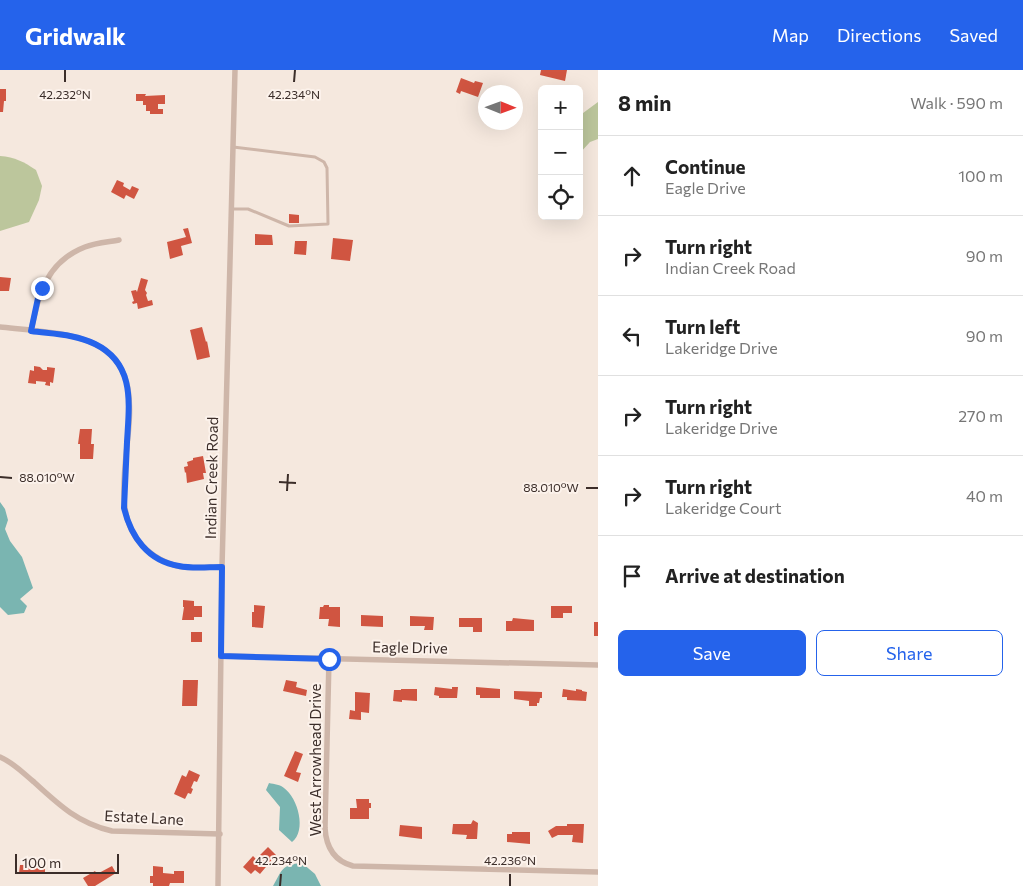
<!DOCTYPE html>
<meta charset="utf-8">
<style>
body{margin:0;font-family:Commissioner,sans-serif;background:#f6f6f6;color:#222}
.controls{position:absolute;right:15px;top:15px;display:grid;overflow:hidden;border-radius:8px;box-shadow:0 5px 20px #0002}
.controls button{width:45px;height:45px;display:grid;place-items:center;padding:0;border:0;border-bottom:1px solid #e0e0e0;background:#fff;color:#222;font:25px sans-serif}
.compass{position:absolute;left:478px;top:15px;width:45px;height:45px;border-radius:50%;background:#fff;box-shadow:0 5px 20px #0002;rotate:91deg}
.scale{position:absolute;left:15px;bottom:12px;width:104px;box-sizing:border-box;padding-left:5px;border:2px solid #3b2d29;border-top:0;font-size:14px;line-height:18px;white-space:nowrap;color:#3b2d29;-webkit-text-stroke:4px #fcf2eb;paint-order:stroke}
.stop{position:absolute;width:15px;height:15px;margin:-11px;border:4px solid #2563eb;border-radius:50%;background:#fff}
.stop.end{background:#2563eb;border-color:#fff;box-shadow:0 1px 5px #0008}
.list{margin:0;padding:0;list-style:none}
h2{display:flex;justify-content:space-between;align-items:center;height:65px;margin:0;padding:0 20px;font-size:21px}
h2 small{font-size:16px;font-weight:400;color:#767676}
.list li{display:grid;grid-template-columns:32px 1fr auto;gap:15px;align-items:center;box-sizing:border-box;height:80px;padding:0 20px;border-top:1px solid #e0e0e0}
.list b{display:block;font-size:19px;white-space:nowrap}
.list p{margin:0;font-size:16px;white-space:nowrap;color:#767676}
.list em{font-size:16px;font-style:normal;color:#767676}
.actions{display:flex;gap:10px;padding:15px 20px}
.actions a{flex:1;padding:11px 0;border:1px solid #2563eb;border-radius:8px;text-align:center;font-size:18px;color:#2563eb}
.actions .main{background:#2563eb;color:#fff}
.icon{flex:none;width:28px;height:28px;fill:none;stroke:currentColor;stroke-width:2;stroke-linecap:round;stroke-linejoin:round}
.map{position:relative;flex:none;width:598px;height:816px;overflow:hidden}
header{display:flex;align-items:center;gap:30px;box-sizing:border-box;height:70px;padding:0 25px;background:#2563eb;color:#fff}
header strong{font-size:24px}
nav{display:flex;gap:28px;margin-inline-start:auto;font-size:18px}
main{display:flex}
aside{flex:1;background:#fff}
.map>svg:first-child{display:block}
.green{fill:#bcc69c}
.water{fill:#7ab5b1}
.building{fill:#d05541}
.lines{fill:none;stroke-linecap:round;stroke-linejoin:round}
.lane{stroke:#ceb6a9;stroke-width:3}
.street{stroke:#ceb6a9;stroke-width:5.5}
.route{stroke:#2563eb;stroke-width:6}
.ticks{fill:none;stroke:#3b2d29;stroke-width:2}
.labels{text-anchor:middle;stroke-width:4;stroke-linejoin:round;paint-order:stroke}
.street-label{font-size:15px;fill:#3b2d29;stroke:#fcf2eb}
.ticks-label{font-size:12px;text-anchor:middle;fill:#3b2d29;stroke:#fcf2eb;stroke-width:4;stroke-linejoin:round;paint-order:stroke}
</style>
<header>
<strong>Gridwalk</strong>
<nav><a>Map</a><a>Directions</a><a>Saved</a></nav>
</header>
<main>
<div class="map">
<svg width="598" height="816" viewBox="0 0 598 816">
<rect width="100%" height="100%" fill="#f5e8de"/>
<!-- green -->
<g class="green">
<polygon points="598,32 598,69 590,72 579,84 579,46"/>
<path d="M0 86C15 87 24 92 36 100L42 116 39 130 29 152 0 161Z"/>
</g>
<!-- water -->
<g class="water">
<polygon points="0,432 5,439 8,450 5,459 10,471 22,487 33,518 20,529 27,536 24,543 8,545 0,537"/>
<path d="M269 713C274 714 281 715 284 718 298 728 307 761 292 772L279 760 280 737 266 720Z"/>
<path d="M302 793 315 804 321 816H273C283 799 281 795 302 793Z"/>
</g>
<!-- building -->
<g class="building">
<polygon points="541,0 567,0 565,11 540,5"/>
<polygon points="461,8 474,13 475,11 483,13 478,27 461,21 460,24 456,22"/>
<polygon points="0,19 6,19 6,31 4,31 3,42 0,42"/>
<polygon points="136,24 146,24 145,26 165,25 165,34 158,34 158,39 163,39 163,44 150,44 150,41 146,41 146,35 143,35 143,31 136,31"/>
<polygon points="117,110 124,113 123,116 130,120 132,116 139,119 134,129 126,125 124,129 111,122"/>
<polygon points="289,144 299,145 299,153 289,153"/>
<polygon points="188,158 192,173 181,176 183,185 170,189 167,172 186,167 183,159"/>
<polygon points="255,164 272,165 273,175 255,175"/>
<polygon points="333,168 353,170 350,191 331,189"/>
<polygon points="295,171 307,171 306,185 294,184"/>
<polygon points="0,207 11,208 9,221 0,221"/>
<polygon points="141,208 148,210 145,220 147,223 146,225 148,231 152,230 153,235 138,239 137,233 133,234 132,232 134,231 131,221 136,220 137,222"/>
<polygon points="202,257 206,272 207,271 210,287 197,290 190,260"/>
<polygon points="34,296 40,297 43,300 47,300 47,297 55,298 53,313 50,312 50,316 45,315 46,312 36,311 36,314 28,313 30,300 34,301"/>
<polygon points="80,359 92,359 91,374 94,374 93,389 80,389 80,374 78,374"/>
<polygon points="203,386 206,403 203,403 204,409 187,413 186,402 185,403 184,397 188,396 187,392 193,390 193,388"/>
<polygon points="183,530 194,531 194,536 202,536 202,547 194,547 194,550 182,550 184,537 183,537"/>
<polygon points="254,535 265,536 263,558 252,557 252,542 254,542"/>
<polygon points="324,535 329,535 329,537 340,537 340,557 328,556 329,549 319,549 320,537 323,537"/>
<polygon points="551,536 572,536 572,543 563,543 563,548 551,548"/>
<polygon points="361,545 383,546 383,557 361,556"/>
<polygon points="410,546 434,547 433,560 424,560 425,556 410,556"/>
<polygon points="459,548 482,548 482,562 473,562 473,557 459,557"/>
<polygon points="513,548 534,550 534,561 506,561 506,551 512,551"/>
<rect x="594" y="552" width="4" height="14"/>
<rect x="191" y="562" width="11" height="10"/>
<polygon points="183,610 198,610 197,636 182,636"/>
<polygon points="286,610 297,612 296,617 307,620 306,626 283,621"/>
<polygon points="435,617 452,619 452,617 458,617 457,628 439,628 439,626 434,625"/>
<polygon points="476,617 500,619 500,628 480,628 480,625 476,625"/>
<polygon points="401,619 417,619 417,631 402,630 402,632 393,631 394,620 401,620"/>
<polygon points="563,619 576,621 576,619 582,620 582,621 587,622 586,631 567,630 567,627 562,627"/>
<polygon points="514,621 542,622 542,628 540,628 539,633 537,633 537,636 529,636 529,631 514,629"/>
<polygon points="355,622 370,623 369,643 361,642 361,650 349,649 350,640 355,641"/>
<polygon points="295,681 303,684 296,702 301,703 298,712 284,706"/>
<polygon points="189,700 200,705 197,712 194,711 191,718 193,719 191,724 188,723 185,729 174,724 182,705 186,707"/>
<polygon points="356,729 369,729 369,733 371,733 371,738 369,738 369,749 350,749 350,738 357,738"/>
<polygon points="473,750 478,753 477,769 466,769 467,765 452,764 453,754 471,754"/>
<polygon points="567,754 584,754 583,773 572,772 573,765 558,765 552,768 548,761 556,756 567,756"/>
<polygon points="400,755 422,757 422,769 399,766"/>
<polygon points="512,762 530,762 530,774 507,772 507,764 512,764"/>
<polygon points="268,777 276,785 260,804 255,800 251,804 243,797 253,786 256,789"/>
<polygon points="24,794 45,796 45,804 19,803 20,795 24,795"/>
<polygon points="112,796 116,803 95,816 88,816 83,808 95,801 97,804"/>
<polygon points="153,796 163,797 163,803 174,804 174,801 184,801 184,813 170,813 169,816 153,816 153,813 150,813 150,806 153,806"/>
</g>
<g class="lines">
<!-- lane -->
<polyline class="lane" points="232,139 248,139 289,156 328,154 327,98 324,92 315,87 233,77"/>
<!-- street -->
<g class="street">
<path d="M0 257C28 260 72 262 97 275 171 315 87 429 147 480 155 487 166 493 177 496 191 499 208 497 222 497"/>
<path d="M31 261C39 224 46 192 85 177 95 173 108 172 119 170"/>
<polyline points="221,586 598,595"/>
<path d="M329 589 325 758C326 776 334 791 353 796L598 802"/>
<path d="M0 687C14 693 23 703 34 712 59 735 78 753 112 761L220 764"/>
<polyline points="218,816 222,497 235,0"/>
</g>
</g>
<g class="lines">
<!-- route -->
<path class="route" d="M42 218 38 228 31 261C52 264 75 264 95 274 136 294 129 335 127 372 126 394 125 416 124 438 131 467 148 491 179 496 193 499 208 497 222 497L221 586 329 589"/>
</g>
<!-- ticks -->
<path class="ticks" d="M65 12V0M294 12 295 0M0 407 12 408M279 412 296 413M586 418H598M287 421 288 404M280 816 281 804M510 816V804"/>
<g class="labels">
<!-- street labels -->
<g class="street-label">
<text transform="translate(212 408) rotate(-89)" y="5">Indian Creek Road</text>
<text transform="translate(410 578) rotate(1)" y="5">Eagle Drive</text>
<text transform="translate(316 690) rotate(-90)" y="5">West Arrowhead Drive</text>
<text transform="translate(144 748) rotate(3)" y="5">Estate Lane</text>
</g>
</g>
<g class="ticks-label">
<text x="65" y="29">42.232°N</text>
<text x="294" y="29">42.234°N</text>
<text x="47" y="412">88.010°W</text>
<text x="551" y="422">88.010°W</text>
<text x="281" y="795">42.234°N</text>
<text x="510" y="795">42.236°N</text>
</g>
</svg>
<div class="controls">
<button>+</button>
<button>−</button>
<button><svg class="icon" aria-label="locate" viewBox="0 0 24 24"><circle cx="12" cy="12" r="6"/><path d="M12 2v4M12 18v4M2 12h4M18 12h4"/></svg></button>
</div>
<svg class="compass" viewBox="-18 -18 36 36"><path d="M0-13l5 13h-10z" fill="#e53935"/><path d="M0 13l5-13h-10z" fill="#767676"/></svg>
<div class="scale">100 m</div>
<div class="stop" style="left:329px;top:589px"></div>
<div class="stop end" style="left:42px;top:218px"></div>
</div>
<aside>
<h2>8 min<small>Walk · 590 m</small></h2>
<ul class="list">
<li><svg class="icon" aria-label="ahead" viewBox="0 0 24 24"><path d="M12 20V5M6 11l6-6 6 6"/></svg><div><b>Continue</b><p>Eagle Drive</p></div><em>100 m</em></li>
<li><svg class="icon" aria-label="right" viewBox="0 0 24 24"><path d="M7 20v-9h11M14 6l5 5-5 5"/></svg><div><b>Turn right</b><p>Indian Creek Road</p></div><em>90 m</em></li>
<li><svg class="icon" aria-label="left" viewBox="0 0 24 24"><path d="M17 20v-9H6M10 6l-5 5 5 5"/></svg><div><b>Turn left</b><p>Lakeridge Drive</p></div><em>90 m</em></li>
<li><svg class="icon" aria-label="right" viewBox="0 0 24 24"><path d="M7 20v-9h11M14 6l5 5-5 5"/></svg><div><b>Turn right</b><p>Lakeridge Drive</p></div><em>270 m</em></li>
<li><svg class="icon" aria-label="right" viewBox="0 0 24 24"><path d="M7 20v-9h11M14 6l5 5-5 5"/></svg><div><b>Turn right</b><p>Lakeridge Court</p></div><em>40 m</em></li>
<li><svg class="icon" aria-label="arrive" viewBox="0 0 24 24"><path d="M6 21V4h12l-3 4 3 4H6"/></svg><div><b>Arrive at destination</b></div></li>
</ul>
<div class="actions"><a class="main">Save</a><a>Share</a></div>
</aside>
</main>
